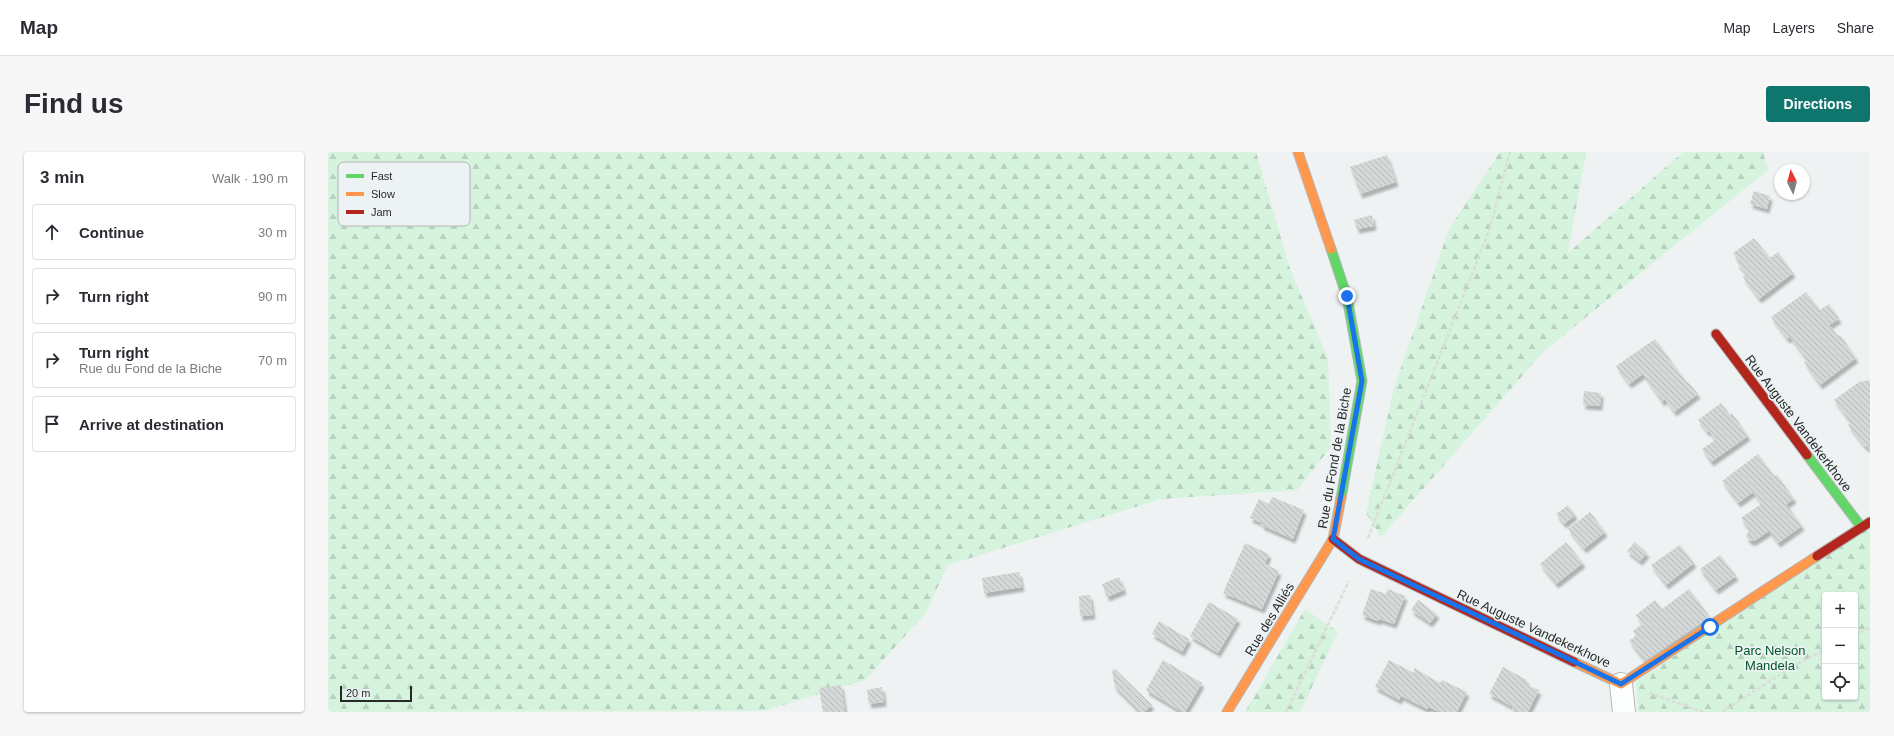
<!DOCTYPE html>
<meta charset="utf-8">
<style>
body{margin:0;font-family:Arial,sans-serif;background:#f7f7f7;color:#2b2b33}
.controls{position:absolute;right:12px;bottom:12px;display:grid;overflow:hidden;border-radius:4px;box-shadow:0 1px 3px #0004}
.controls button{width:36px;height:36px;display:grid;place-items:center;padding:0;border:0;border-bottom:1px solid #e1e1e2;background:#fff;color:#2b2b33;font:20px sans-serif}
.compass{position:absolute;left:1446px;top:12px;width:36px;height:36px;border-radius:50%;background:#fff;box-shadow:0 1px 3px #0004;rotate:354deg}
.scale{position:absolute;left:12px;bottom:10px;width:72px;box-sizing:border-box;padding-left:4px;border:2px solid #262929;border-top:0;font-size:11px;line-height:14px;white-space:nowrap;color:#262929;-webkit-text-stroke:3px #edf3f4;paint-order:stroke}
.stop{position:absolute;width:12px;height:12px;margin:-9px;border:3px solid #1a73e8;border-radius:50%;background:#fff}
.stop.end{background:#1a73e8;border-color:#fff;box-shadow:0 1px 4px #0008}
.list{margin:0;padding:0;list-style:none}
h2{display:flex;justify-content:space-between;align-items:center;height:52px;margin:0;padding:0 16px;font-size:17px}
h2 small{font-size:13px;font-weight:400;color:#7c7c81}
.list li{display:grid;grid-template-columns:26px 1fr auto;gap:12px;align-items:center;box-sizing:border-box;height:56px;margin:0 8px 8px;padding:0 8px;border:1px solid #e1e1e2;border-radius:4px}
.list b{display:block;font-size:15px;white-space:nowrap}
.list p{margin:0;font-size:13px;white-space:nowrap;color:#7c7c81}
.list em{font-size:13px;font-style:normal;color:#7c7c81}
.icon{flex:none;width:22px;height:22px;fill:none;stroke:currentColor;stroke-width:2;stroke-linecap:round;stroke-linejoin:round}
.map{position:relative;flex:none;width:1542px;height:560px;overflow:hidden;border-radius:4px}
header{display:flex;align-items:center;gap:24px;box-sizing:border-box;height:56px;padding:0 20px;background:#fff;border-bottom:1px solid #e1e1e2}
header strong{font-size:19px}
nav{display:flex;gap:22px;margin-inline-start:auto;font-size:14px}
.intro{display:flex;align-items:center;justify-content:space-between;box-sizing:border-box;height:96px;padding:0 24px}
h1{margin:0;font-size:28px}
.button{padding:10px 18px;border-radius:4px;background:#0f766e;color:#fff;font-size:14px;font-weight:700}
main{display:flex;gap:24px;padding:0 24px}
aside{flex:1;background:#fff;border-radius:4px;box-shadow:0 1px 3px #0004}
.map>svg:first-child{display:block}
.forest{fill:url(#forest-firs);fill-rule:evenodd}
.building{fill:url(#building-back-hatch);filter:url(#shadow)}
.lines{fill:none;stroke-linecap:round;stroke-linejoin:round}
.street-casing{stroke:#b6b9ba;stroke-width:24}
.fast-casing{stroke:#b6b9ba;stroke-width:11}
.slow-casing{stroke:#b6b9ba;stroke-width:11}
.jam-casing{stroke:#b6b9ba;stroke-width:11}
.path{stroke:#dbdcdc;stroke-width:2.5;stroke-dasharray:4 2;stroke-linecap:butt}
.street{stroke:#fcfdfd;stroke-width:22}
.fast{stroke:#63d668;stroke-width:9}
.slow{stroke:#ff974d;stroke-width:9}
.jam{stroke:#b3261e;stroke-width:9}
.route{stroke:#1a73e8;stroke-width:5}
.labels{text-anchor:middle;stroke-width:3.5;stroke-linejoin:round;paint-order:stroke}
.street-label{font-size:13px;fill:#262929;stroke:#edf3f4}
.park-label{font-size:13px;fill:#005625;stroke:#edf3f4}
.key{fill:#edf3f4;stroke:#b1b6b7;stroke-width:1}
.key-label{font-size:11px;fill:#262929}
</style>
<header>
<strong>Map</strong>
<nav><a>Map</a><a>Layers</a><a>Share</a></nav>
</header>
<div class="intro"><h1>Find us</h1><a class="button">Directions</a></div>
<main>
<aside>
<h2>3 min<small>Walk · 190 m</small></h2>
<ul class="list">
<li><svg class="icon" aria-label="ahead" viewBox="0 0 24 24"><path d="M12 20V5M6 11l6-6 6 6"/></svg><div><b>Continue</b></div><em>30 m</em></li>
<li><svg class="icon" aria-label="right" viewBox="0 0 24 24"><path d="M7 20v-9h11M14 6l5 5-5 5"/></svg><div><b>Turn right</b></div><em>90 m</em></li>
<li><svg class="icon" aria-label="right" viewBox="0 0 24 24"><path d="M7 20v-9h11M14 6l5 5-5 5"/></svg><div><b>Turn right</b><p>Rue du Fond de la Biche</p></div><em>70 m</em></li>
<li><svg class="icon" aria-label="arrive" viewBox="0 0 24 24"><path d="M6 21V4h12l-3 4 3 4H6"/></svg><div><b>Arrive at destination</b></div></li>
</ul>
</aside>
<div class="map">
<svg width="1542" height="560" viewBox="0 0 1542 560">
<defs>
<pattern id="forest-firs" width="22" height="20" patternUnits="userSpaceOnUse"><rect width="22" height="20" fill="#d6f3de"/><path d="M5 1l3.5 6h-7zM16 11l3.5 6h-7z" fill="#b8d0be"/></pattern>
<pattern id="building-back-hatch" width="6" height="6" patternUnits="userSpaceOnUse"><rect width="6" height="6" fill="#d5d8d8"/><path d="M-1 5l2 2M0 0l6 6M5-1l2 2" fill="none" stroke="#b7b9b9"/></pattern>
<filter id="shadow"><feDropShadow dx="2.5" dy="4.5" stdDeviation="1" flood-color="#0004"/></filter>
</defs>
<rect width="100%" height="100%" fill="#eef2f3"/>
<!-- forest -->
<g class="forest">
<polygon points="0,0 928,0 961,114 1000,207 1003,295 969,338 833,347 620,413 597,462 537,528 436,559 0,560"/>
<polygon points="1172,0 1258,0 1240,101 1355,0 1435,0 1440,18 1215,200 1053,385 1038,361 1066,236 1121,77"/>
<path d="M1542 371V560H1310L1308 530ZM1497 443H1527V545H1497Z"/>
<polygon points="977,457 1010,480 972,560 917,560"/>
</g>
<!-- building -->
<g class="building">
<polygon points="1059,3 1068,30 1032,42 1022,15"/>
<polygon points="1426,39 1442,44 1439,57 1422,52"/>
<polygon points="1044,63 1046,74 1029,77 1026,68"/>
<polygon points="1426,86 1442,106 1450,100 1465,121 1431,147 1415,125 1418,122 1409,111 1411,109 1405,101"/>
<polygon points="1478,140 1492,158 1501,152 1511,167 1501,173 1510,184 1512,183 1528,206 1492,233 1476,210 1479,208 1462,185 1459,187 1443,165"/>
<polygon points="1327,187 1359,231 1360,230 1370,242 1346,260 1337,247 1334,250 1315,222 1301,232 1288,214"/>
<polygon points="1542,228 1542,298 1539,294 1537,295 1520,273 1523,271 1506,248 1531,230"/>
<polygon points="1256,239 1273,241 1272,254 1255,253"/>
<polygon points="1393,251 1402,263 1404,261 1420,284 1383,310 1374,297 1387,288 1381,279 1379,280 1370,268"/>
<polygon points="1430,302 1446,324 1449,323 1466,347 1458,352 1474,374 1450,391 1441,379 1426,389 1422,389 1418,385 1421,378 1413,366 1433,352 1425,340 1410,351 1394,329"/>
<polygon points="944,345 976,358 965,387 933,373 934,371 922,366 931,347 941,352"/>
<polygon points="1240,353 1247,363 1236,372 1228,362"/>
<polygon points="1262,360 1277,380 1256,397 1240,377"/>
<polygon points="1238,390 1255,411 1228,432 1212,412"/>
<polygon points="1307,390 1319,401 1312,409 1299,399"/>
<polygon points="917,391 941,402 937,412 951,419 934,457 895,441"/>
<polygon points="1352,393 1366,411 1338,433 1323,413"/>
<polygon points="1392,403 1408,424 1388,438 1372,417"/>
<polygon points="691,420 694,435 656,441 654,426"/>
<polygon points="791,425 796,438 779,445 774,432"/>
<polygon points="1043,437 1058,442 1060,437 1077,444 1066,472 1051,467 1050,469 1034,463"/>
<polygon points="1361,437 1382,465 1317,509 1301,489 1308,484 1305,479 1314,472 1308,463 1327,448 1334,457"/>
<polygon points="762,443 765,463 752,464 751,444"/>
<polygon points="1090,448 1109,462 1102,471 1083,458"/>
<polygon points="881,450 910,467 890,501 862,484"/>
<polygon points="831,469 861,487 854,500 824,482"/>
<polygon points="835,508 874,531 857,560 854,560 818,538"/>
<polygon points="1061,508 1086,521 1086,516 1112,531 1114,528 1139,540 1129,560 1111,560 1101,555 1099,557 1073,544 1071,548 1047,535"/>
<polygon points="1175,515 1199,528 1197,532 1211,538 1200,560 1190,560 1184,557 1185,555 1161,542"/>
<polygon points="787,517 824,553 816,560 812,560 787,535 784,518"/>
<polygon points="513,533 517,560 495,560 491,536"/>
<polygon points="554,535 556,550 541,552 539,538"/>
</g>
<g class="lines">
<defs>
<polyline id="street" points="1293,532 1296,560"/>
<g id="fast">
<polyline points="1003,97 1019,145 1034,229 1013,346"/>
<polyline points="1479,303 1534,376"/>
</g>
<g id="slow">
<polyline points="970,0 1003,97"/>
<polyline points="1246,510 1293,532 1489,404"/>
<polyline points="899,560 1005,387 1013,346"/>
</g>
<g id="jam">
<polyline points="1388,182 1479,303"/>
<polyline points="1005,387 1031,407 1246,510"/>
<polyline points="1489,404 1542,370"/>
</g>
</defs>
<!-- street casing -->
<use href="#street" class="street-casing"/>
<!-- fast casing -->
<use href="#fast" class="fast-casing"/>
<!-- slow casing -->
<use href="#slow" class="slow-casing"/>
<!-- jam casing -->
<use href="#jam" class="jam-casing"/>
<!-- path -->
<g class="path">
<polyline points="1040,386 1161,79 1182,0"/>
<polyline points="1527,483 1542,476"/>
<polyline points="1321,541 1375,560"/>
<polyline points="958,560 1021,429"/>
<polyline points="1394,560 1467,513 1497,498"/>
</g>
<!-- street -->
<use href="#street" class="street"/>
<!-- fast -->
<use href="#fast" class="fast"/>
<!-- slow -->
<use href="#slow" class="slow"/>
<!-- jam -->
<use href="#jam" class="jam"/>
</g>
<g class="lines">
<!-- route -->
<polyline class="route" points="1019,144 1034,229 1005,387 1031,407 1293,532 1382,475"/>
</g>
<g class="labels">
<!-- street labels -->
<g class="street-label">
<text transform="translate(1471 271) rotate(53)" y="5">Rue Auguste Vandekerkhove</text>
<text transform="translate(1006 306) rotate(-80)" y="5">Rue du Fond de la Biche</text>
<text transform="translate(941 467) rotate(-59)" y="5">Rue des Alliés</text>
<text transform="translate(1206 476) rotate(25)" y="5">Rue Auguste Vandekerkhove</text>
</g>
<!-- park labels -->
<g class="park-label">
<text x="1442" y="503">Parc Nelson<tspan x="1442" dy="15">Mandela</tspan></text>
</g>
</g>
<!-- legend -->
<rect x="10" y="10" width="132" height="64" rx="6" class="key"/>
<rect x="18" y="22" width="18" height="4" fill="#63d668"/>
<rect x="18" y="40" width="18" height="4" fill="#ff974d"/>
<rect x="18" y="58" width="18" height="4" fill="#b3261e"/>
<g class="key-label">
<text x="43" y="28">Fast</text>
<text x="43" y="46">Slow</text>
<text x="43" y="64">Jam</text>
</g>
</svg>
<div class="controls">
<button>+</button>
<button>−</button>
<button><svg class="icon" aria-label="locate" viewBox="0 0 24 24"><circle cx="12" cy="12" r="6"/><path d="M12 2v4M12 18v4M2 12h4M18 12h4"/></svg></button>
</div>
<svg class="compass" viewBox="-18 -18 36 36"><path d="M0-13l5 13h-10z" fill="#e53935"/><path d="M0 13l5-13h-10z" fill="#7c7c81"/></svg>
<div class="scale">20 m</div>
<div class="stop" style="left:1382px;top:475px"></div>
<div class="stop end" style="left:1019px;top:144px"></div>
</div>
</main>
